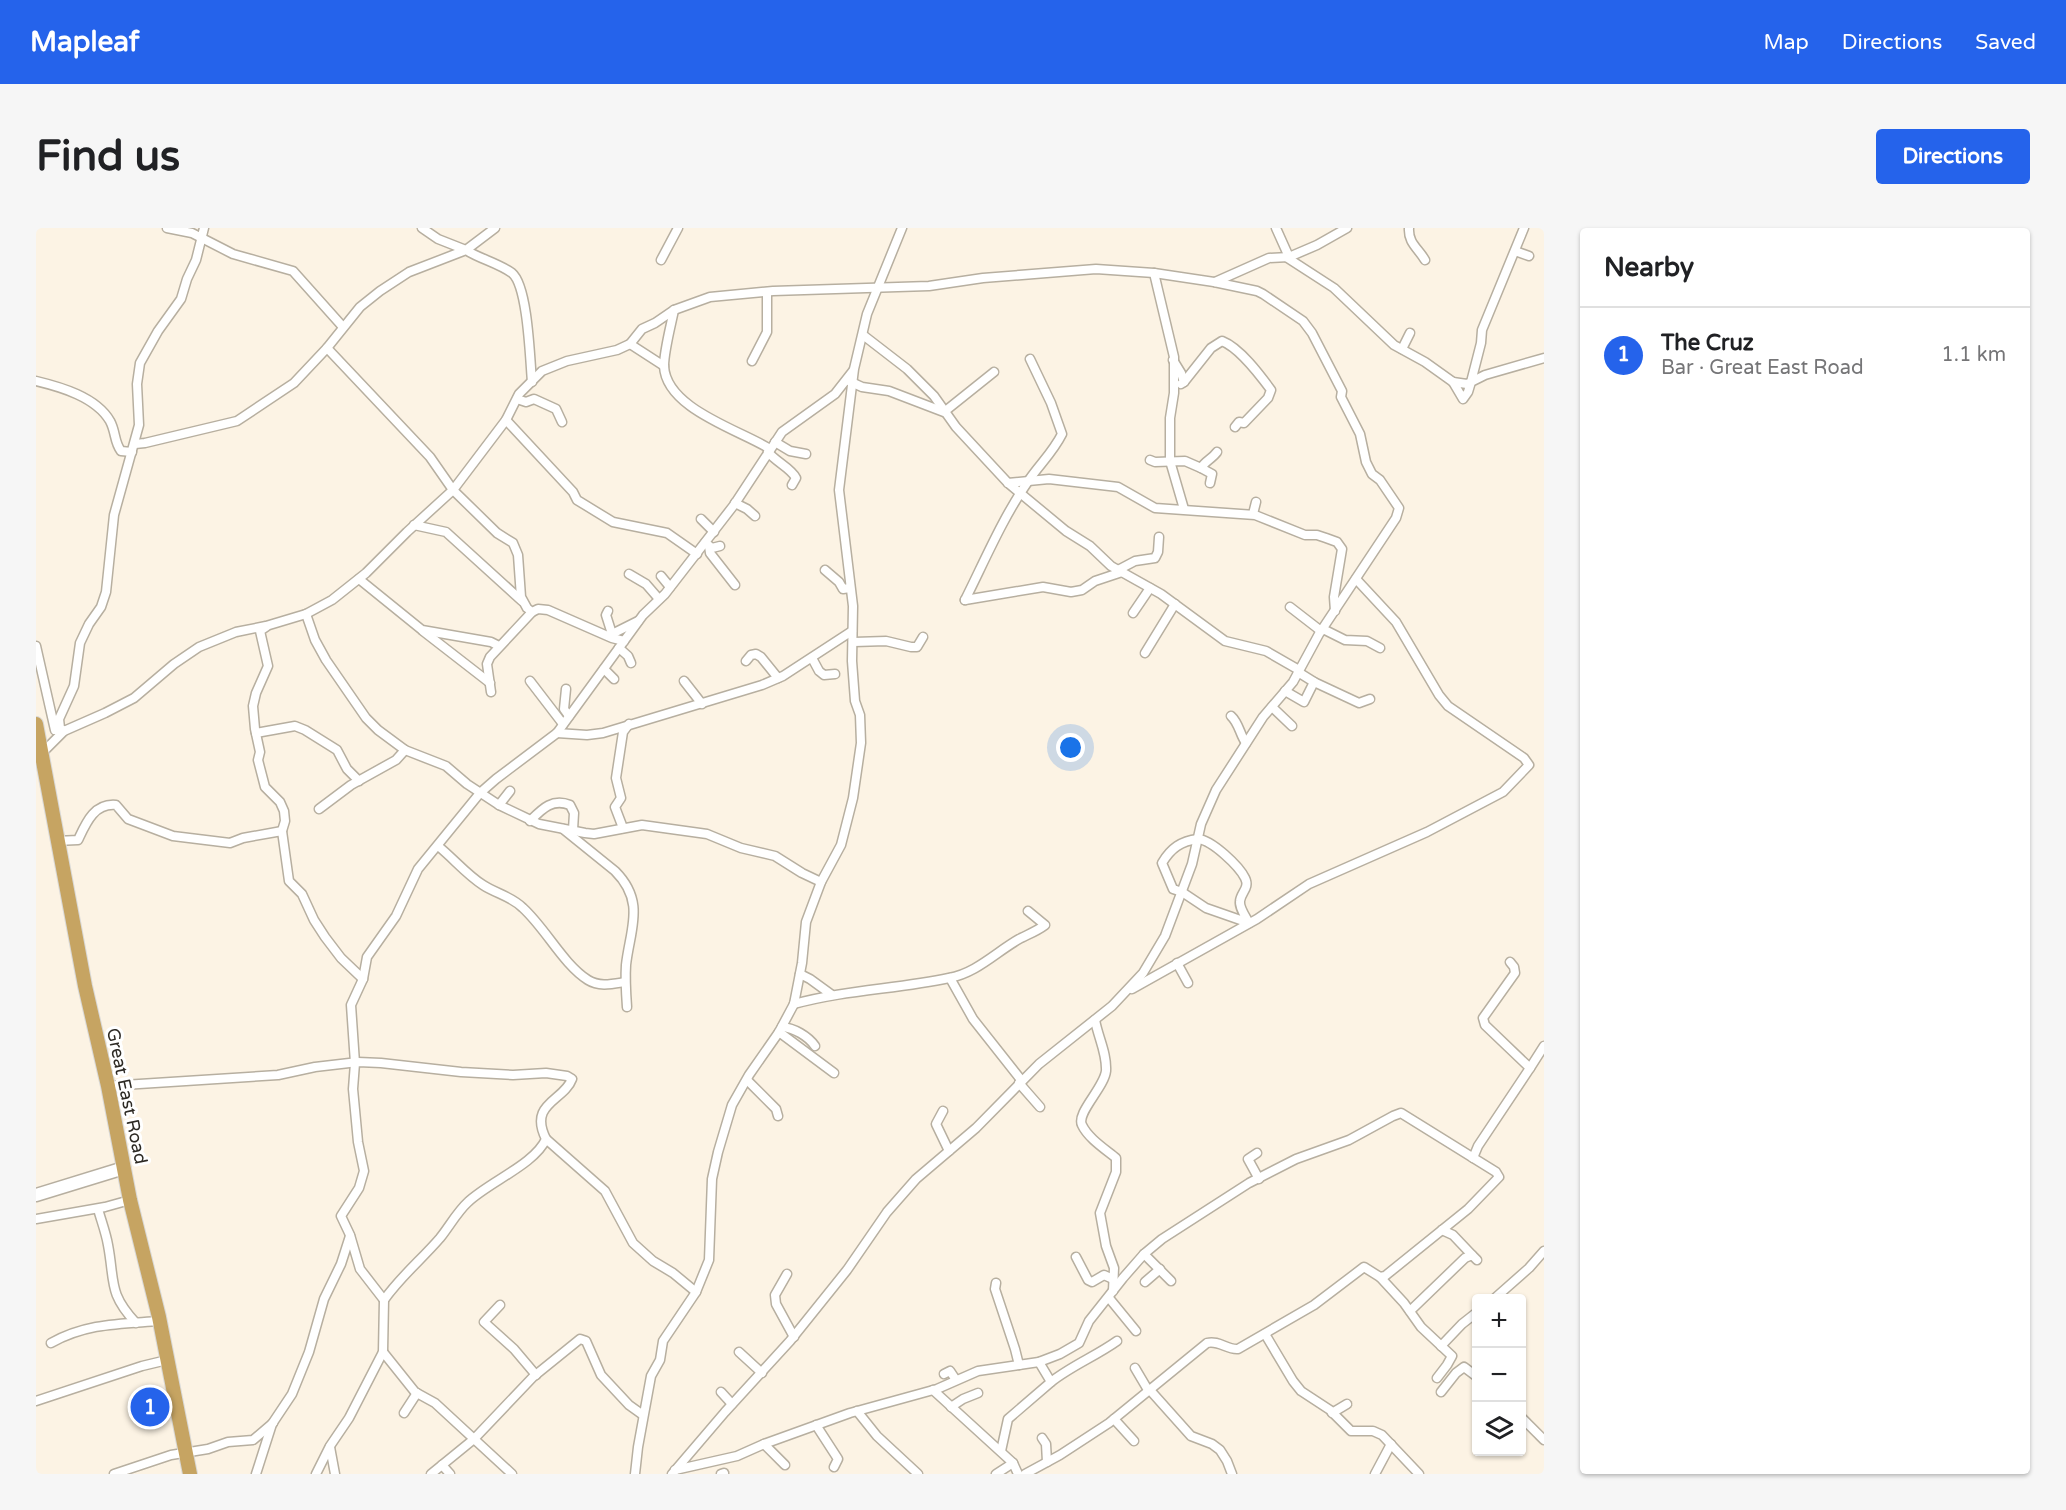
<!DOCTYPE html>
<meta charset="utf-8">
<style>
body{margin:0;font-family:"Varela Round",sans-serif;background:#f6f6f6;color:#202124}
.controls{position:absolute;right:18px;bottom:18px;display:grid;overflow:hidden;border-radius:6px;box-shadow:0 2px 4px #0004}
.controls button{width:54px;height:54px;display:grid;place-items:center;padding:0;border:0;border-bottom:2px solid #e0e0e0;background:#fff;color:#202124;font:30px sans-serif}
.you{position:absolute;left:1035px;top:520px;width:21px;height:21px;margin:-15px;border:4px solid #fff;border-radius:50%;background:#1a73e8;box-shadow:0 0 0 9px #1a73e833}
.badge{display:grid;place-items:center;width:39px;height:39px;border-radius:50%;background:#2563eb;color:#fff;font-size:20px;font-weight:700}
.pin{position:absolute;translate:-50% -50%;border:3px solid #fff;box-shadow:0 2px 6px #0006}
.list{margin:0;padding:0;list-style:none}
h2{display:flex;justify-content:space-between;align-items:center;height:78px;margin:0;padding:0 24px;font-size:26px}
h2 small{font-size:20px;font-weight:400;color:#757577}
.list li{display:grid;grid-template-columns:39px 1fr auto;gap:18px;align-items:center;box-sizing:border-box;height:96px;padding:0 24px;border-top:2px solid #e0e0e0}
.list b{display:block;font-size:22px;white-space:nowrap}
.list p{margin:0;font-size:20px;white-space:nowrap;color:#757577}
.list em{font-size:20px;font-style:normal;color:#757577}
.icon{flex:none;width:33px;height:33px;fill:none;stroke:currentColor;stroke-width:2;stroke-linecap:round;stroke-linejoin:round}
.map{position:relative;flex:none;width:1508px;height:1246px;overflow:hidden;border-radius:6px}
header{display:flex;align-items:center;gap:36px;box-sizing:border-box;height:84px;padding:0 30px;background:#2563eb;color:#fff}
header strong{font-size:28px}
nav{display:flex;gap:33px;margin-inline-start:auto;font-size:21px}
.intro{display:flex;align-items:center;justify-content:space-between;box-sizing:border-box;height:144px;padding:0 36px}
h1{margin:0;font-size:42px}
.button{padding:15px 27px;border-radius:6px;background:#2563eb;color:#fff;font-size:21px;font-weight:700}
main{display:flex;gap:36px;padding:0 36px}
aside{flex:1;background:#fff;border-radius:6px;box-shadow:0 2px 4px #0004}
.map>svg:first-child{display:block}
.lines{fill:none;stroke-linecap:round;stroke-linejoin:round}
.minor-casing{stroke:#b7afa0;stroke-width:11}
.secondary-casing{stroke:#b7afa0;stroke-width:15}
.trunk-casing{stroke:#d9d9d8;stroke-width:16}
.minor{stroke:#fff;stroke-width:8}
.secondary{stroke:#fff;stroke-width:12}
.trunk{stroke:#c6a462;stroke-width:14}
.labels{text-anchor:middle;stroke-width:6;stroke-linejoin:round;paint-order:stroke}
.street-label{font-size:18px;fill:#2d2a24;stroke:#fff}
</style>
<header>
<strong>Mapleaf</strong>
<nav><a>Map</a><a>Directions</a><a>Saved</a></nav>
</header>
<div class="intro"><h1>Find us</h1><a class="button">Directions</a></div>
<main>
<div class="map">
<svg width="1508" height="1246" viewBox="0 0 1508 1246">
<rect width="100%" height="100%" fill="#fcf3e4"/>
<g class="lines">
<defs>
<g id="minor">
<polyline points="131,0 156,5 197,26 257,43 307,99"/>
<polyline points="386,0 402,11 430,22 459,0"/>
<polyline points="1240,0 1253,29"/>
<path d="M1373 0C1372 15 1382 20 1389 32"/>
<polyline points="1479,23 1493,28"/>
<polyline points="1250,29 1298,60 1358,117 1389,134 1417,154 1431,156 1435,154 1445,115 1446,102 1488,0"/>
<polyline points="625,32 642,0"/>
<polyline points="1118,45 1138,129 1138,165 1134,190 1134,233 1148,281"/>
<polyline points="1179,54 1233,30 1253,29 1281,17 1311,0"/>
<path d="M638 82C635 97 628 123 628 138 630 181 704 202 734 221"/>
<polyline points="827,107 871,141 898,168 920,199 972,255 1030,303 1054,318 1075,338 1125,366 1189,413 1230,423 1263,442"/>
<polyline points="594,116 628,138"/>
<polyline points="291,120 394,229 417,262 461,305 477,315 482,327 485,369 491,380 496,384 502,381 512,382 576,410 588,413"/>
<polyline points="1366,121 1374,105"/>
<polyline points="1137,132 1145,145 1148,154 1145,156"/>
<polyline points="716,133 731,104 731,64"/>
<path d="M0 153C25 159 60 169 74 193 80 204 78 214 85 223L96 224"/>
<polyline points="813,153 826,159 853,163 908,184 958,144"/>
<path d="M1148 154 1175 120 1186 113C1204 120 1224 147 1235 162L1232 170 1208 195 1203 194 1199 199"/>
<polyline points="1417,154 1427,171 1432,164 1435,154 1449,147 1508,130"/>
<polyline points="481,171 490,174 498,171 520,181 526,194"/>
<polyline points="470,192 537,264 541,272 577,294 631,305 661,326"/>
<polyline points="739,214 754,223 770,226"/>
<path d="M99 216 109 215 201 193 258 155 291 120 324 79 344 63 373 44 430 22C444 31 462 35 476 45 492 58 494 132 496 154"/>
<path d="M732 224C740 234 755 240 760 250L756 257"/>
<path d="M1114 232 1119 234 1149 233 1165 240C1169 233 1176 231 1181 224"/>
<polyline points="1165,240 1176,246 1174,255"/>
<polyline points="972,255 1013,251 1082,259 1119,280 1219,287 1269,307 1281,307 1290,310 1301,314 1306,321 1298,369 1299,383"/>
<polyline points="699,275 711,281 719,288"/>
<polyline points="1217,286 1220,274"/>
<polyline points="665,291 678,304"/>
<polyline points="378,297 410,304 486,373"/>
<polyline points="669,315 676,320 684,318"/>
<polyline points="673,318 674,325 699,357"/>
<polyline points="789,342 803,354 807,361 814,360"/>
<polyline points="1082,342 1099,333 1119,330 1122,324 1123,309"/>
<polyline points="593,346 610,356 623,371"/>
<polyline points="625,348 634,359"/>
<polyline points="323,351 386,402 455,414 463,418"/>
<path d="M929 372C949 332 967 289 993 252 1004 236 1017 224 1026 206L1015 175 994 131"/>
<polyline points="929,372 1007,359 1035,364 1046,362 1059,353 1086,344"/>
<polyline points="1254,379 1285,403"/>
<polyline points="572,383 570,387 577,409"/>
<polyline points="1097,385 1114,360"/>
<polyline points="270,386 279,412 290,432 330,490 342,502 369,522 410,538 431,556 463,577 503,596 549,605 558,606 606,597 671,606 705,620 739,628 766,645 785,654"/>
<polyline points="230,399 224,403 232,438 220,465 217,478 219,501 224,524 222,532 229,559 244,574 248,583 249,593 246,603 253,653 266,666 278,692 289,709 305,730 327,751"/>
<polyline points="1287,401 1309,412 1331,413 1344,420"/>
<polyline points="387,403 454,455"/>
<polyline points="576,406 602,393"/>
<polyline points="818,414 850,413 875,419 881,419 887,409"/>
<polyline points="0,418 19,502"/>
<polyline points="583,420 592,428 595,435"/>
<polyline points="1109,425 1139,376"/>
<polyline points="776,430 783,443 788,447 799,446"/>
<polyline points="710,433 715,427 720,426 725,429 742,450"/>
<polyline points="568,441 578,451"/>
<polyline points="494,453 527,496"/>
<polyline points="648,453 666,476"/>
<polyline points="1278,454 1323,475 1334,471"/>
<polyline points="530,461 528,481 533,488"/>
<polyline points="1249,463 1268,474 1278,454 1262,444"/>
<polyline points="455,464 451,436 454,429 496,384"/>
<polyline points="1236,479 1256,498"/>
<path d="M1195 488C1203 495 1204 507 1210 515"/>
<polyline points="28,503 24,500 23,491 38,458 44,415 53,396 65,379 70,364 78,287 103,197 101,156 104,135 122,103 145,71 151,51 160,32 168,0"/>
<polyline points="220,505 259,498 269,502 301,522 311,541 323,553"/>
<polyline points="521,505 551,507 567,505 726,457 747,448 816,403"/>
<polyline points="3,525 6,525 28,503 69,485 98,470 138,436 163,419 200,404 230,398 270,386 296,372 330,345 371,304 417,262 470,192 483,166 506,143 531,133 581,122 594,116 606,101 619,95 638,82 674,69 737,63 893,58 947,50 1060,41 1118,45 1178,54 1221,63 1227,66 1267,93 1276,105 1306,163 1305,169 1324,206 1330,234 1336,246 1344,252 1363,280 1360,290 1283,406 1257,454 1227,489 1180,562 1165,596 1156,636 1129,708 1107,745 1076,778 1003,836 940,900 880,951 851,984 811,1042 754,1113 689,1184 636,1246"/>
<polyline points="463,577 474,563"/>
<polyline points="283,581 315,557 360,532 369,522"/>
<path d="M494 593C506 581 516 570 534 577L538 585 537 602"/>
<polyline points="587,600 579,579 585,570 580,550 587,504 593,496"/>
<path d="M527 601 579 643C610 674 594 701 590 737 589 751 590 765 591 779"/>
<path d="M1162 611C1176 612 1203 638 1209 650 1214 660 1205 664 1204 673 1203 680 1210 689 1213 695L1170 680 1146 664 1137 661 1126 635C1135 620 1145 613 1162 611Z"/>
<path d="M20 613 42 612C50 595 58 575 80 577L92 591 137 608 194 615 207 610 246 603"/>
<path d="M402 618C417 630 431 647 447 657 461 666 475 668 487 680 510 701 527 736 552 752 563 759 576 756 589 754"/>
<polyline points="1141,735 1152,755"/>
<polyline points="764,746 774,751 796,767"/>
<polyline points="914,750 937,791 986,853"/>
<polyline points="1096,761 1221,691 1273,656 1391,604 1467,564 1493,537 1488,530 1412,478 1403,467 1360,394 1320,351"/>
<path d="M758 776C809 762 861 761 913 750 941 745 961 723 985 710 993 706 1001 703 1009 697L992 683"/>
<path d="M1059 792C1062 809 1071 825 1070 843 1068 860 1040 885 1046 897 1052 910 1069 921 1080 930V944L1064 985 1070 1018 1078 1040 1077 1063"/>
<path d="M746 799C758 800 772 808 779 818"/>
<polyline points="743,804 798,845"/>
<polyline points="1494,840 1508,818"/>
<polyline points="711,852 740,881 742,888"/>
<polyline points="983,855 1004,879"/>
<path d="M72 858 242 847 279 839 322 834 345 835 425 844 477 847 510 845 531 848 536 851C528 873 492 875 510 911 499 936 453 954 432 974 421 984 413 999 404 1010 386 1031 364 1049 348 1072L347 1124 313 1190 294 1218 280 1246"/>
<polyline points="907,883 900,896 913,923"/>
<polyline points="510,911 569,963 597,1015 617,1033 637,1045 660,1064"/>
<polyline points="1221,925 1212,931 1223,951"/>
<polyline points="1437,930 1442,918 1494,840 1449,797 1447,790 1479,745 1478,739 1474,734"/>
<path d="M62 981C65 992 70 1005 72 1017 79 1054 72 1065 100 1095"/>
<polyline points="0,991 69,979 94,972"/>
<polyline points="1406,1002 1417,1007 1436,1027"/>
<polyline points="1108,1026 1135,1053"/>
<polyline points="1040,1029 1052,1052 1056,1054 1068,1047 1077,1051"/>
<polyline points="751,1046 739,1067 740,1076 758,1109"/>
<polyline points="1344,1049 1368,1075 1385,1099 1416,1128 1411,1137 1401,1150"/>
<polyline points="1109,1054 1124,1041"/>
<polyline points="960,1055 959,1061 979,1121 983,1137"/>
<polyline points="1073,1070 1100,1103"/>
<polyline points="1459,1070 1493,1040 1508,1023"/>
<polyline points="348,1072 324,1041 314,1007 305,988 323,960 328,943 322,914 317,861 319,835 315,777 327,751 331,729 360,688 382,641 444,565 460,551 521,505 607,387 629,366 698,277 746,204 799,166 817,143"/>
<polyline points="464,1077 448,1094 478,1121 500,1147"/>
<polyline points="1374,1083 1429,1030 1436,1027 1441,1032"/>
<polyline points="1229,1106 1257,1153 1265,1163 1294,1182 1315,1203 1337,1203 1346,1207 1383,1246"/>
<path d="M15 1115C51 1095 84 1096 123 1093"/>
<polyline points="1405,1118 1426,1096 1440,1085"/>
<polyline points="347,1124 379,1164 399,1175 476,1246"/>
<polyline points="703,1124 726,1145"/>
<polyline points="1099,1140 1112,1162"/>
<polyline points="908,1146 914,1143 920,1152"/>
<path d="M1015 1154C1035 1138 1060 1128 1081 1113"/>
<polyline points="1113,1161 1155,1208 1176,1216 1184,1222 1191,1233 1196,1246"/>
<polyline points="897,1162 977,1235 982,1246"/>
<polyline points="685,1164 696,1176"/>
<polyline points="1405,1164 1420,1145 1428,1139 1440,1148"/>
<polyline points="0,1173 106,1138 131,1132"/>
<polyline points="915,1179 927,1171 942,1165"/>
<polyline points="821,1183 841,1208 882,1246"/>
<polyline points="368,1185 381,1165"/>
<polyline points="1296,1185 1311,1176"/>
<polyline points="1486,1190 1508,1212"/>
<polyline points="1078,1191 1098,1213"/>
<polyline points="780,1197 802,1231 798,1239"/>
<polyline points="1006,1210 1010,1216 1011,1234"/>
<polyline points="728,1216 749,1237"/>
<polyline points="294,1219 299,1246"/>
<polyline points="965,1223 972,1191 1015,1154 1003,1134"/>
<polyline points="406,1237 414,1246"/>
<path d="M639 1242 701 1228 728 1216 814 1185 901 1161 942 1143 1003 1134 1024 1126 1043 1115 1053 1093 1087 1050 1108 1026 1126 1011 1213 955 1260 931 1313 912 1357 888 1365 885 1460 944 1463 949 1432 981 1349 1048 1344 1049 1328 1039 1278 1077 1202 1121C1191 1122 1183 1112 1171 1115L1073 1195 1024 1227 989 1246"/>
<polyline points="78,1246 135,1227 172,1221 192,1214 217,1212 237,1195"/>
<polyline points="220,1246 236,1196 256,1166 273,1124 288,1071 305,1036 314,1008"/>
<polyline points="395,1246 438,1211 497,1149 544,1111 550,1113 565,1147 593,1177 607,1187"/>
<polyline points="599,1246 602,1219 615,1148 624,1132 627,1113 660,1064 673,1032 676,951 682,924 696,877 713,847 743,804 758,776 766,735 770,694 785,654 805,617 817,570 825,515 824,487 819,473 816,433 817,378 803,262 818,141 831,86 866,0"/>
<polyline points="685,1246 688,1245"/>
<polyline points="960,1246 977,1235"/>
<polyline points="1339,1246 1355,1216"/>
</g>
<polyline id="secondary" points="0,967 88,940"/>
<polyline id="trunk" points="0,496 49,758 72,858 94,972 123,1089 154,1246"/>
</defs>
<!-- minor casing -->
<use href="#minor" class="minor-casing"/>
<!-- secondary casing -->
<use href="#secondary" class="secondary-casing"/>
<!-- trunk casing -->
<use href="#trunk" class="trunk-casing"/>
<!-- minor -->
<use href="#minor" class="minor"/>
<!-- secondary -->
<use href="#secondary" class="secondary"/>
<!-- trunk -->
<use href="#trunk" class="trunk"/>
</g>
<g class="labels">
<!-- street labels -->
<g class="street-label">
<text transform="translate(91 868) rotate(78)" y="6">Great East Road</text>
</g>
</g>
</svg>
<div class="controls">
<button>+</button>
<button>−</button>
<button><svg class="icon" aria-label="layers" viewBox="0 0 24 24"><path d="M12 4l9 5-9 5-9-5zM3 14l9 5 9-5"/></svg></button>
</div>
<div class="you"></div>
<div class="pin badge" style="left:114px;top:1179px">1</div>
</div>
<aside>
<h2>Nearby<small></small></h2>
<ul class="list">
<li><span class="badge">1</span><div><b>The Cruz</b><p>Bar · Great East Road</p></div><em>1.1 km</em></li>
</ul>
</aside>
</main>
